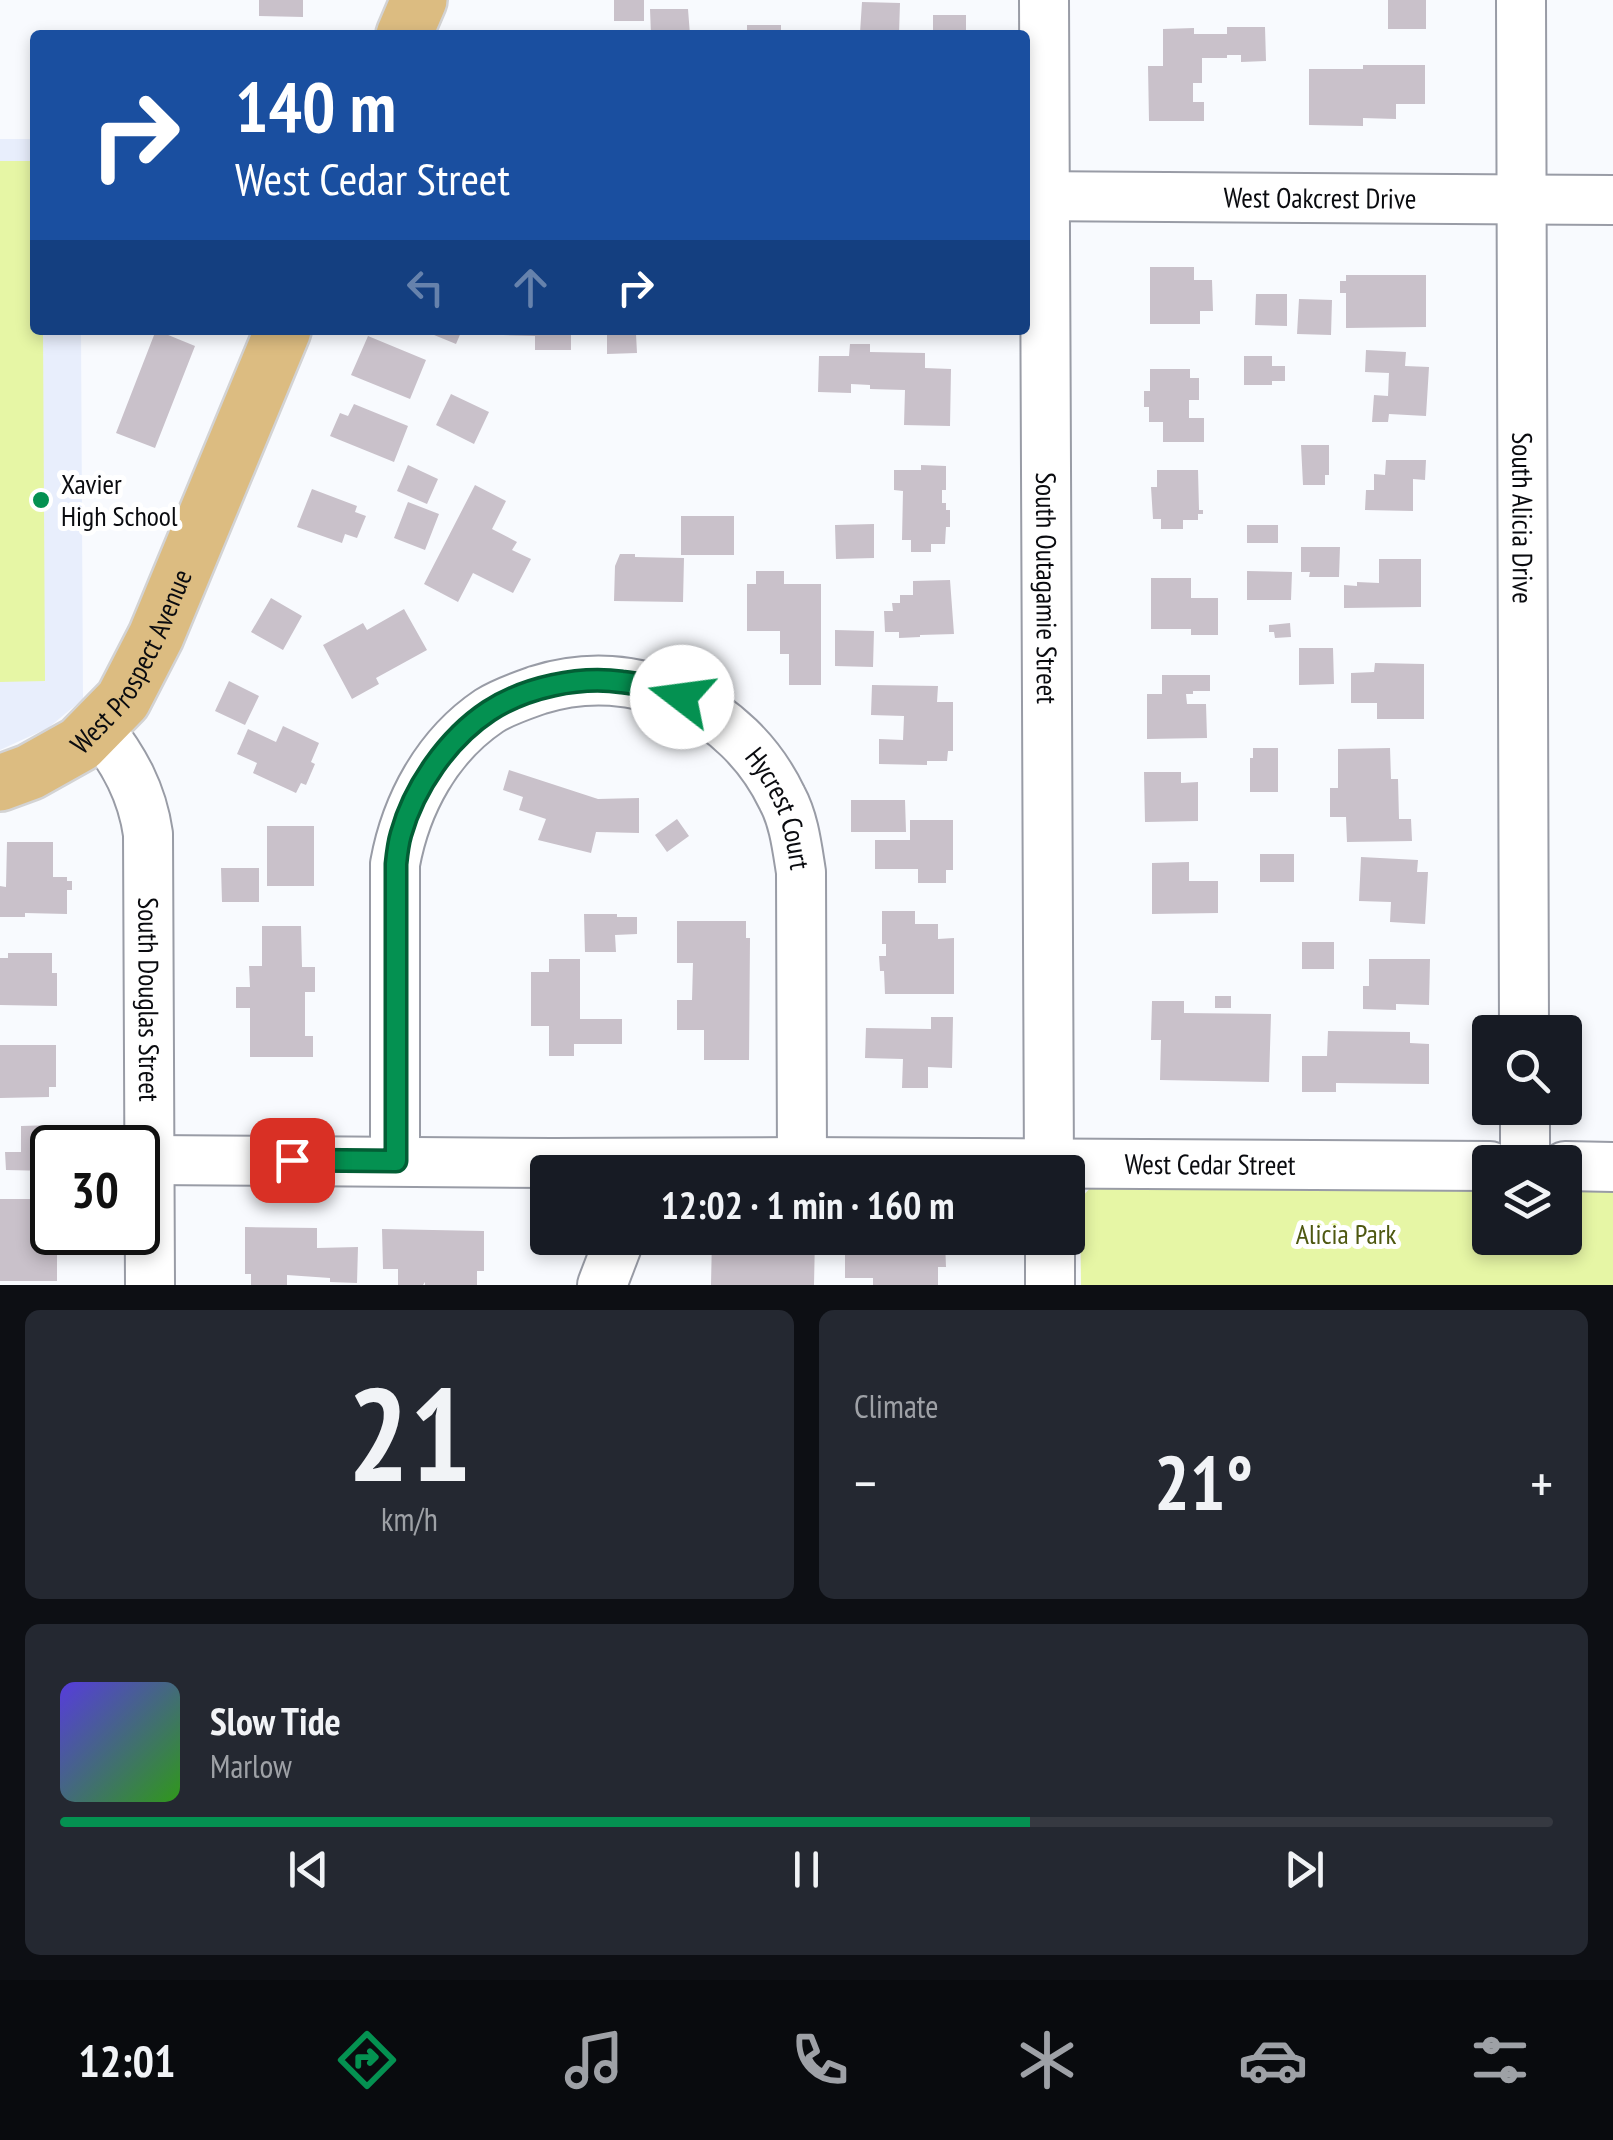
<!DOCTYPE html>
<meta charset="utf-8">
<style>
body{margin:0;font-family:"PT Sans Narrow",sans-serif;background:#242831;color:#f1f3f6;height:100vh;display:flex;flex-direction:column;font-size:38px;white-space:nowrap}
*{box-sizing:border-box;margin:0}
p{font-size:32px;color:#9ea1a6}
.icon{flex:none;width:55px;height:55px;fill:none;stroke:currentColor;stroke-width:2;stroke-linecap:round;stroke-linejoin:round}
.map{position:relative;height:1285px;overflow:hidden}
.drawer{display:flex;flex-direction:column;gap:25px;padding:25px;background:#0d0f14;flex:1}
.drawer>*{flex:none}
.banner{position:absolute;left:30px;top:30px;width:1000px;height:305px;border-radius:10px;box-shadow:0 5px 15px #0003;background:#1a4fa0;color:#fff;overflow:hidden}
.buttons{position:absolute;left:1472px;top:1015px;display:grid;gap:20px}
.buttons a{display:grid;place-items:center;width:110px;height:110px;border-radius:10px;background:#171b24;box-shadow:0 5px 15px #0003;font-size:50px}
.speed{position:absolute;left:30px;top:1125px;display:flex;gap:20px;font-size:50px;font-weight:700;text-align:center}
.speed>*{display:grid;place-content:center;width:130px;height:130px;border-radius:50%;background:#171b24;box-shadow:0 5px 15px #0003;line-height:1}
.speed .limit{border:5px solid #111;border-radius:15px;background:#fff;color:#111}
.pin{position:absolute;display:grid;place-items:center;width:85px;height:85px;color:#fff;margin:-42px;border-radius:20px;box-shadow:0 5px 15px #0006}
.me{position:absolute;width:110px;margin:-55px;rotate:285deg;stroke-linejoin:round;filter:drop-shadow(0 0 8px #0008)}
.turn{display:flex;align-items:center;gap:35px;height:210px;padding:0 40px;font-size:45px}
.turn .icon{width:130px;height:130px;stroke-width:2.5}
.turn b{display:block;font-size:70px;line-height:85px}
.lanes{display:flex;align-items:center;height:95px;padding:0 40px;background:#0003;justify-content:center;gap:50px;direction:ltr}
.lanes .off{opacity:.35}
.big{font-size:75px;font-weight:700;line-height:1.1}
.drawer .card{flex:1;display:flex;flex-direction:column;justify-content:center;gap:15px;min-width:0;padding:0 35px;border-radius:15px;background:#242831}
.drawer .dial{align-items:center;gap:0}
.dial b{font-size:130px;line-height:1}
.song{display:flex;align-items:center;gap:30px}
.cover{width:120px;height:120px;border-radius:15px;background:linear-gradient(135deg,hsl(250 70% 55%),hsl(110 70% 35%))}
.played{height:10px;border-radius:5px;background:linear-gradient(90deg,#049151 65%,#363941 65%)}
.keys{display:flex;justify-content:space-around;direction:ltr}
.heat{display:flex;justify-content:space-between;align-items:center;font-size:55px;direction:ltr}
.drawer .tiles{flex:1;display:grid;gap:25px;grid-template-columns:1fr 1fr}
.card:last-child{grid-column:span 2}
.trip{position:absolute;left:530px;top:1155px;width:555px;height:100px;border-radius:10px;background:#171b24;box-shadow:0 5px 15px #0003;font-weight:700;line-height:100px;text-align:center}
.menu{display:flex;height:160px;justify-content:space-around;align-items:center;background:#090b0e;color:#9ea1a6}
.menu .icon{width:70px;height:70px}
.menu .on{color:#049151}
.menu b{font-size:45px;color:#f1f3f6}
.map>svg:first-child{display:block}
.built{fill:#e8eefc}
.green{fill:#e6f6a5}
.building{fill:#c9c1ca}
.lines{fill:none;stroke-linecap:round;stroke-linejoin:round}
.minor-casing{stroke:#999ca6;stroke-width:52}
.major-casing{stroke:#d3d3d4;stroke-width:60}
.minor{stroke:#fff;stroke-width:48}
.major{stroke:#dcbc81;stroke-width:55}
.route-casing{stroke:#035e35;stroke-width:25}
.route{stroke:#049151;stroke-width:18}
.poi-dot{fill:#049151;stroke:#fff;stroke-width:4}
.labels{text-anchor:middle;stroke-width:10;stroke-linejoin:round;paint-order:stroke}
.street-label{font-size:28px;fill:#0a0b0f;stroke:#fff}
.poi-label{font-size:28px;fill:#0a0b0f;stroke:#fff;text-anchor:start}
.park-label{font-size:28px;fill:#4e5811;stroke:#fff}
</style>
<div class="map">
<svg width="1613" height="1285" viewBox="0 0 1613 1285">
<rect width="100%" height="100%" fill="#f8fafe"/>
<path class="built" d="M 0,139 L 35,139 L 35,330 L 81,330 L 83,699 L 48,728 L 0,750 Z"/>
<path class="green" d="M 0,161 L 35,161 L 35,330 L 43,330 L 45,681 L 0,682 Z
M 1093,1185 L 1490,1186 L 1490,1238 L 1565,1238 L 1565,1186 L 1613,1187 L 1613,1285 L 1081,1285 L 1080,1199 Z"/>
<path class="building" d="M 259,0 L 303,0 L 303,17 L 259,16 Z
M 614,0 L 644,0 L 644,21 L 614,21 Z
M 1388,0 L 1426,0 L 1426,29 L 1388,29 Z
M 862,2 L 900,3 L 899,34 L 860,33 Z
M 650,9 L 688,9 L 690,35 L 651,35 Z
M 933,15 L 966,15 L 966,35 L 933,35 Z
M 747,25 L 781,25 L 781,35 L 747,35 Z
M 1227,27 L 1265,27 L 1266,61 L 1241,62 L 1241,55 L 1227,55 L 1227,58 L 1202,58 L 1202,83 L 1193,83 L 1193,102 L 1204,102 L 1204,121 L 1149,121 L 1148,66 L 1163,66 L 1163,29 L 1194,28 L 1194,34 L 1227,34 Z
M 1363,65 L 1425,65 L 1425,104 L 1396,104 L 1396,119 L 1363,118 L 1363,126 L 1309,125 L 1309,69 L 1363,69 Z
M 1150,267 L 1194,267 L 1194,280 L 1212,280 L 1213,311 L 1200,311 L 1200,324 L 1150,324 Z
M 1346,275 L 1426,275 L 1426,327 L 1346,328 L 1346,293 L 1340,293 L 1340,281 L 1346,281 Z
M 1256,294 L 1287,294 L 1287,326 L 1255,325 Z
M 1299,299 L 1332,300 L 1331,335 L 1297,334 Z
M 156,330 L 195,346 L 155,448 L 116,433 Z
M 422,330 L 462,330 L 456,344 Z
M 503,330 L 571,330 L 571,350 L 535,350 L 535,336 L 503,335 Z
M 607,330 L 689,330 L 689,334 L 636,334 L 637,353 L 607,354 Z
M 368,336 L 426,360 L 410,399 L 351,375 Z
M 850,344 L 870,344 L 870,352 L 925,353 L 925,368 L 951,369 L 950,426 L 904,425 L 905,390 L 870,389 L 870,385 L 851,384 L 851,393 L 818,392 L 819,356 L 849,356 Z
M 1366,350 L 1406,352 L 1405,366 L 1429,367 L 1426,416 L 1389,414 L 1388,422 L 1372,422 L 1374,395 L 1388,396 L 1389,373 L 1365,372 Z
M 1244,356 L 1272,356 L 1272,366 L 1285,366 L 1285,381 L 1272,381 L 1272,385 L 1244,385 Z
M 1150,369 L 1190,369 L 1190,378 L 1199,378 L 1199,400 L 1189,400 L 1189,418 L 1204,418 L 1204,442 L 1163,442 L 1163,422 L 1149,422 L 1149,407 L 1144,407 L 1144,391 L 1150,391 Z
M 451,394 L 489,412 L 474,444 L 436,425 Z
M 354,404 L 408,426 L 394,462 L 330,436 L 340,413 L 348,416 Z
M 1301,445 L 1329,445 L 1329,475 L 1325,475 L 1325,485 L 1303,485 Z
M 1386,460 L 1426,460 L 1425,480 L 1413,479 L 1413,511 L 1365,510 L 1366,490 L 1374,490 L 1374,474 L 1385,475 Z
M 408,465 L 438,479 L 427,504 L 397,491 Z
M 921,465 L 946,466 L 946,490 L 942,490 L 942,503 L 946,503 L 946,510 L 950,510 L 950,527 L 946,527 L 945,544 L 931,544 L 931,552 L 911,552 L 911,540 L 902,540 L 903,491 L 894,490 L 894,470 L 921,470 Z
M 1157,470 L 1198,470 L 1199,510 L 1203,510 L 1203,514 L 1198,514 L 1198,520 L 1183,520 L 1183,529 L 1161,529 L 1161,519 L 1153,519 L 1151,487 L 1157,487 Z
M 475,485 L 506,501 L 492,529 L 517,542 L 512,550 L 531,559 L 513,593 L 473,573 L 458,602 L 424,584 Z
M 312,489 L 357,506 L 355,512 L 366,516 L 357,538 L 345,534 L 342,543 L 297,527 Z
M 408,502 L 439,514 L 425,550 L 394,538 Z
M 681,516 L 734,516 L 734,555 L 681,555 Z
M 874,524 L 874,558 L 836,559 L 835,525 Z
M 1247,525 L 1278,525 L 1278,543 L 1247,543 Z
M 1301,547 L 1340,547 L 1339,577 L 1309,577 L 1310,572 L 1301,572 Z
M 620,554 L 635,554 L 635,557 L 684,558 L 683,602 L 614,601 L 615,566 Z
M 1379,559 L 1421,559 L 1421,607 L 1344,608 L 1344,585 L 1357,586 L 1357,582 L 1379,583 Z
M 756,571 L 784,571 L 784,584 L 821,584 L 821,685 L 789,685 L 789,654 L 780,654 L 780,631 L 747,631 L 747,584 L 756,584 Z
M 1247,571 L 1292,572 L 1291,600 L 1247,600 Z
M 1151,578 L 1191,578 L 1191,598 L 1218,598 L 1218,635 L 1191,635 L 1191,629 L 1151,629 Z
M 950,580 L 954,634 L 920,635 L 920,637 L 899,638 L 899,632 L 885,632 L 884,611 L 893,611 L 892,603 L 900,603 L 900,595 L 913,595 L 913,581 Z
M 271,598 L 302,616 L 283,650 L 251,632 Z
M 404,609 L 427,650 L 376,678 L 379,684 L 352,699 L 323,645 L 363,623 L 367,630 Z
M 1290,623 L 1291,637 L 1275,638 L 1274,632 L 1269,632 L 1269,625 Z
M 835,630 L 874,631 L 873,667 L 835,666 Z
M 1299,648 L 1333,648 L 1334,684 L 1299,685 Z
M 1375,663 L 1424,664 L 1424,719 L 1377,719 L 1377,703 L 1351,703 L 1351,673 L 1374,672 Z
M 1162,675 L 1210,675 L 1210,691 L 1193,691 L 1193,694 L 1186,694 L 1187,704 L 1206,704 L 1207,738 L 1147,739 L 1147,694 L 1162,694 Z
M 229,681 L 259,696 L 245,725 L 215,711 Z
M 872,685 L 938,686 L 937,702 L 953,702 L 953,751 L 948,751 L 947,761 L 927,761 L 927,765 L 879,764 L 879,739 L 903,740 L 904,716 L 871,715 Z
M 283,726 L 319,743 L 311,762 L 315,764 L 306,785 L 301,783 L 296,793 L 253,773 L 257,763 L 237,754 L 248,729 L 276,742 Z
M 1253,748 L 1278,748 L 1278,792 L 1250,792 L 1250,758 L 1253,758 Z
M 1390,748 L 1391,779 L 1398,779 L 1399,819 L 1411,819 L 1412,841 L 1347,842 L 1346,817 L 1330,817 L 1330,788 L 1338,788 L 1338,749 Z
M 509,770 L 598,799 L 639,798 L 639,833 L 596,832 L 591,853 L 538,840 L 546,819 L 519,810 L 523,797 L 503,790 Z
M 1144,772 L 1181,772 L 1181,783 L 1198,782 L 1198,821 L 1145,822 Z
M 851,800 L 905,800 L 906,832 L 851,832 Z
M 677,819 L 689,836 L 667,852 L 655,835 Z
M 910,820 L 953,820 L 953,870 L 946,870 L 946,883 L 918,883 L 918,869 L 875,869 L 875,840 L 910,840 Z
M 267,826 L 314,826 L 314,886 L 267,886 Z
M 7,842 L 53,842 L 53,877 L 67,877 L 67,881 L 72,881 L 72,890 L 67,890 L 67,914 L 25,913 L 25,917 L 0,917 L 0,886 L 6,887 Z
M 1260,854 L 1294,854 L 1294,882 L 1260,882 Z
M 1361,857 L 1418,860 L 1417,872 L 1428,872 L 1425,924 L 1390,922 L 1391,902 L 1359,901 Z
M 1189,862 L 1189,881 L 1218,881 L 1218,913 L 1152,914 L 1152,863 Z
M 221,868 L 259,868 L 259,902 L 222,902 Z
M 882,911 L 915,911 L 915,924 L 938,924 L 938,939 L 954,938 L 954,994 L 885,994 L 884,971 L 880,971 L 879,956 L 886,956 L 886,944 L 882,944 Z
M 584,914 L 617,914 L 617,917 L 637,917 L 637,934 L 615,935 L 616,952 L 585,952 Z
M 677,921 L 746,921 L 746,938 L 750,938 L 749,1060 L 704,1060 L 704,1030 L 677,1030 L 677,1000 L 692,1000 L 693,963 L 677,963 Z
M 262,926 L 301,926 L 302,967 L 315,967 L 315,992 L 305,992 L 305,1036 L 313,1036 L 313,1057 L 250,1057 L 250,1008 L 236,1008 L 236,987 L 250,987 L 249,966 L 262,966 Z
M 1302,942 L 1334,942 L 1334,969 L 1302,969 Z
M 8,953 L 52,953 L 52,973 L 57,973 L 57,1006 L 0,1005 L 0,958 L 8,958 Z
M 549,959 L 580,959 L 580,1019 L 622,1019 L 622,1044 L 574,1044 L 574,1056 L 549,1056 L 549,1026 L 531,1026 L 531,972 L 549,972 Z
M 1369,959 L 1430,959 L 1429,1005 L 1396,1004 L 1396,1010 L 1363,1009 L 1363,986 L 1369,986 Z
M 1215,996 L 1231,996 L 1231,1008 L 1215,1008 Z
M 1152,1001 L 1184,1001 L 1184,1013 L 1271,1014 L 1269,1082 L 1160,1080 L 1161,1040 L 1151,1040 Z
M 931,1017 L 953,1017 L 952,1068 L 928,1067 L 928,1088 L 902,1088 L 903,1059 L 865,1058 L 866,1028 L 931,1029 Z
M 1328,1031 L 1410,1032 L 1410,1043 L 1429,1044 L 1429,1084 L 1336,1083 L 1336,1092 L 1302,1092 L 1302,1056 L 1327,1056 Z
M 0,1045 L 56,1045 L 56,1087 L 49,1087 L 49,1097 L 0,1098 Z
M 54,1125 L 52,1171 L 6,1170 L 5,1152 L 21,1152 L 21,1126 Z
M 0,1199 L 52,1199 L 52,1227 L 48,1227 L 54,1253 L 57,1253 L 57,1281 L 0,1281 Z
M 245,1227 L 317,1228 L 317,1248 L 358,1247 L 357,1283 L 330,1282 L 330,1278 L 287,1275 L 287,1285 L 251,1285 L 251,1274 L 245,1274 Z
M 382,1229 L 484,1231 L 484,1271 L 477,1271 L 477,1285 L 425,1285 L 425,1282 L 423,1285 L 398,1285 L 398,1269 L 383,1269 Z
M 712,1238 L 752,1238 L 752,1241 L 777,1242 L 777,1238 L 815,1238 L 814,1285 L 711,1285 Z
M 845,1238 L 882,1238 L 882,1241 L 945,1241 L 946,1267 L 938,1267 L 938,1285 L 873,1285 L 873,1278 L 845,1278 Z"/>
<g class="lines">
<g class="minor-casing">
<g id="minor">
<path id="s1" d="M 1044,0 L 1049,1172"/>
<path id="s2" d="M 1521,0 L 1524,1032"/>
<path id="s3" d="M 1025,196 L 1613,200"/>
<path id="s4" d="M 98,727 C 124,760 142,792 148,834 L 150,1285"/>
<path d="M 1525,1108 L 1525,1162"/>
<path id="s5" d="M 150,1160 L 552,1163 L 802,1162 L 1490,1166"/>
<path id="s6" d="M 395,1161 L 395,864 C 406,804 437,746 489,711 C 503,702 521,696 538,690 C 635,659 738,706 782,798 C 794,820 797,847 801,872 L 802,1162"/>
<path d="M 1565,1166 L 1613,1167"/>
<path d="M 1050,1238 L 1050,1285"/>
<path d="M 602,1285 L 620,1238"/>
</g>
</g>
<g class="major-casing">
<g id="major">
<path d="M 404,35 L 419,0"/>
<path id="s7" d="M 0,783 L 30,772 L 80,744 L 123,700 L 156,636 L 283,330"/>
</g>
</g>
<use href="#minor" class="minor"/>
<use href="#major" class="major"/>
</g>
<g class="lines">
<g class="route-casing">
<path id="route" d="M 292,1160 L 396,1161 L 396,864 C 397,854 398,844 401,834 C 414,787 448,738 489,711 C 526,687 579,676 622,682 C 643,684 662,690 682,697"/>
</g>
<use href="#route" class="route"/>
</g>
<circle class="poi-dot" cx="41" cy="500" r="10"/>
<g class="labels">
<g class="street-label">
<text dy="10" stroke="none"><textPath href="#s3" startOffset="295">West Oakcrest Drive</textPath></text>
<text dy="10" stroke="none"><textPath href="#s2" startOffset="518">South Alicia Drive</textPath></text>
<text dy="10" stroke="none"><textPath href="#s1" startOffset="588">South Outagamie Street</textPath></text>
<text dy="10" stroke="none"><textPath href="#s7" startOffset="188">West Prospect Avenue</textPath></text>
<text dy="10" stroke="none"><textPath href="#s6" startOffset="835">Hycrest Court</textPath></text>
<text dy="10" stroke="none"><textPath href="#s4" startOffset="285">South Douglas Street</textPath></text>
<text dy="10" stroke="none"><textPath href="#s5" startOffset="1060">West Cedar Street</textPath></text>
</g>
<g class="poi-label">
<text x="61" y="494">Xavier<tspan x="61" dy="32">High School</tspan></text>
</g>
<g class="park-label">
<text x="1346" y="1244">Alicia Park</text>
</g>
</g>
</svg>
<div class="buttons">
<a><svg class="icon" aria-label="search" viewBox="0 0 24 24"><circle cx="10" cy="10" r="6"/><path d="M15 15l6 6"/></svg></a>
<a><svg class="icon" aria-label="layers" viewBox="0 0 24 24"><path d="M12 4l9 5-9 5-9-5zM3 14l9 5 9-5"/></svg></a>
</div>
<div class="speed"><div class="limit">30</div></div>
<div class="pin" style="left:292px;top:1160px;background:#d93025"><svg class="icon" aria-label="arrive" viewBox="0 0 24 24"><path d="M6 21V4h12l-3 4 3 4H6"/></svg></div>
<svg class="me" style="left:682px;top:697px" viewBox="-20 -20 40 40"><circle r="19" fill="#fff"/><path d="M0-13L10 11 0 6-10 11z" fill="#049151"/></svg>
<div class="trip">12:02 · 1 min · 160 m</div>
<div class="banner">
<div class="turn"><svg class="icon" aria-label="right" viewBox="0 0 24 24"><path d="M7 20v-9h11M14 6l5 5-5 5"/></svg><div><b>140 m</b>West Cedar Street</div></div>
<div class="lanes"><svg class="icon off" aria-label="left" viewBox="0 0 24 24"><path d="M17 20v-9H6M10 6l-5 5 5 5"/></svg><svg class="icon off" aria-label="ahead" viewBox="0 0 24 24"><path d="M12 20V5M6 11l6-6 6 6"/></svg><svg class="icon" aria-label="right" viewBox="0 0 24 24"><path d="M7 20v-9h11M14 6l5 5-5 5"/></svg></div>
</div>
</div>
<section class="drawer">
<div class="tiles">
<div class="card dial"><b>21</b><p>km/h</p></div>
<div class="card"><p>Climate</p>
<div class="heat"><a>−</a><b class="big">21°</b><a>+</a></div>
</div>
<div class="card">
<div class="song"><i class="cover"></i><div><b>Slow Tide</b><p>Marlow</p></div></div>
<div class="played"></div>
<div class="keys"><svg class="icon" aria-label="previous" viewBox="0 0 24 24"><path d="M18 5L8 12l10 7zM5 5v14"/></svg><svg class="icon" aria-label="pause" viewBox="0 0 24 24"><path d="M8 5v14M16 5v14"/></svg><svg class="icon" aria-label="next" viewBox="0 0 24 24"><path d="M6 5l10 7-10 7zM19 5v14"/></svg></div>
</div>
</div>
</section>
<nav class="menu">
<b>12:01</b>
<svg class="icon on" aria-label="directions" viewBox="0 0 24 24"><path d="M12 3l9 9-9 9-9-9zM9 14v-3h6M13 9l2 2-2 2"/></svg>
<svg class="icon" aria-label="music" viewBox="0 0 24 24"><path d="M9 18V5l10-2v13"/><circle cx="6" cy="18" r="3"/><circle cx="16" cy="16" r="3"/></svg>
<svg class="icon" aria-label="phone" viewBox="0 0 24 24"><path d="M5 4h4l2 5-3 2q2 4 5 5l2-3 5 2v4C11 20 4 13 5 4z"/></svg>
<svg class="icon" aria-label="climate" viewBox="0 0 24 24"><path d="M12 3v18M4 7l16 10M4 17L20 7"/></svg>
<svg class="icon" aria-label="car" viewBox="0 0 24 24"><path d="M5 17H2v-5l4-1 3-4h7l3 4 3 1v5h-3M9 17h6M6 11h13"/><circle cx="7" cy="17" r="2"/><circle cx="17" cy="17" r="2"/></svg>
<svg class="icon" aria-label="filters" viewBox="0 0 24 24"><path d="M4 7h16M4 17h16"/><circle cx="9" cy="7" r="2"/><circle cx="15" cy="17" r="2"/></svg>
</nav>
